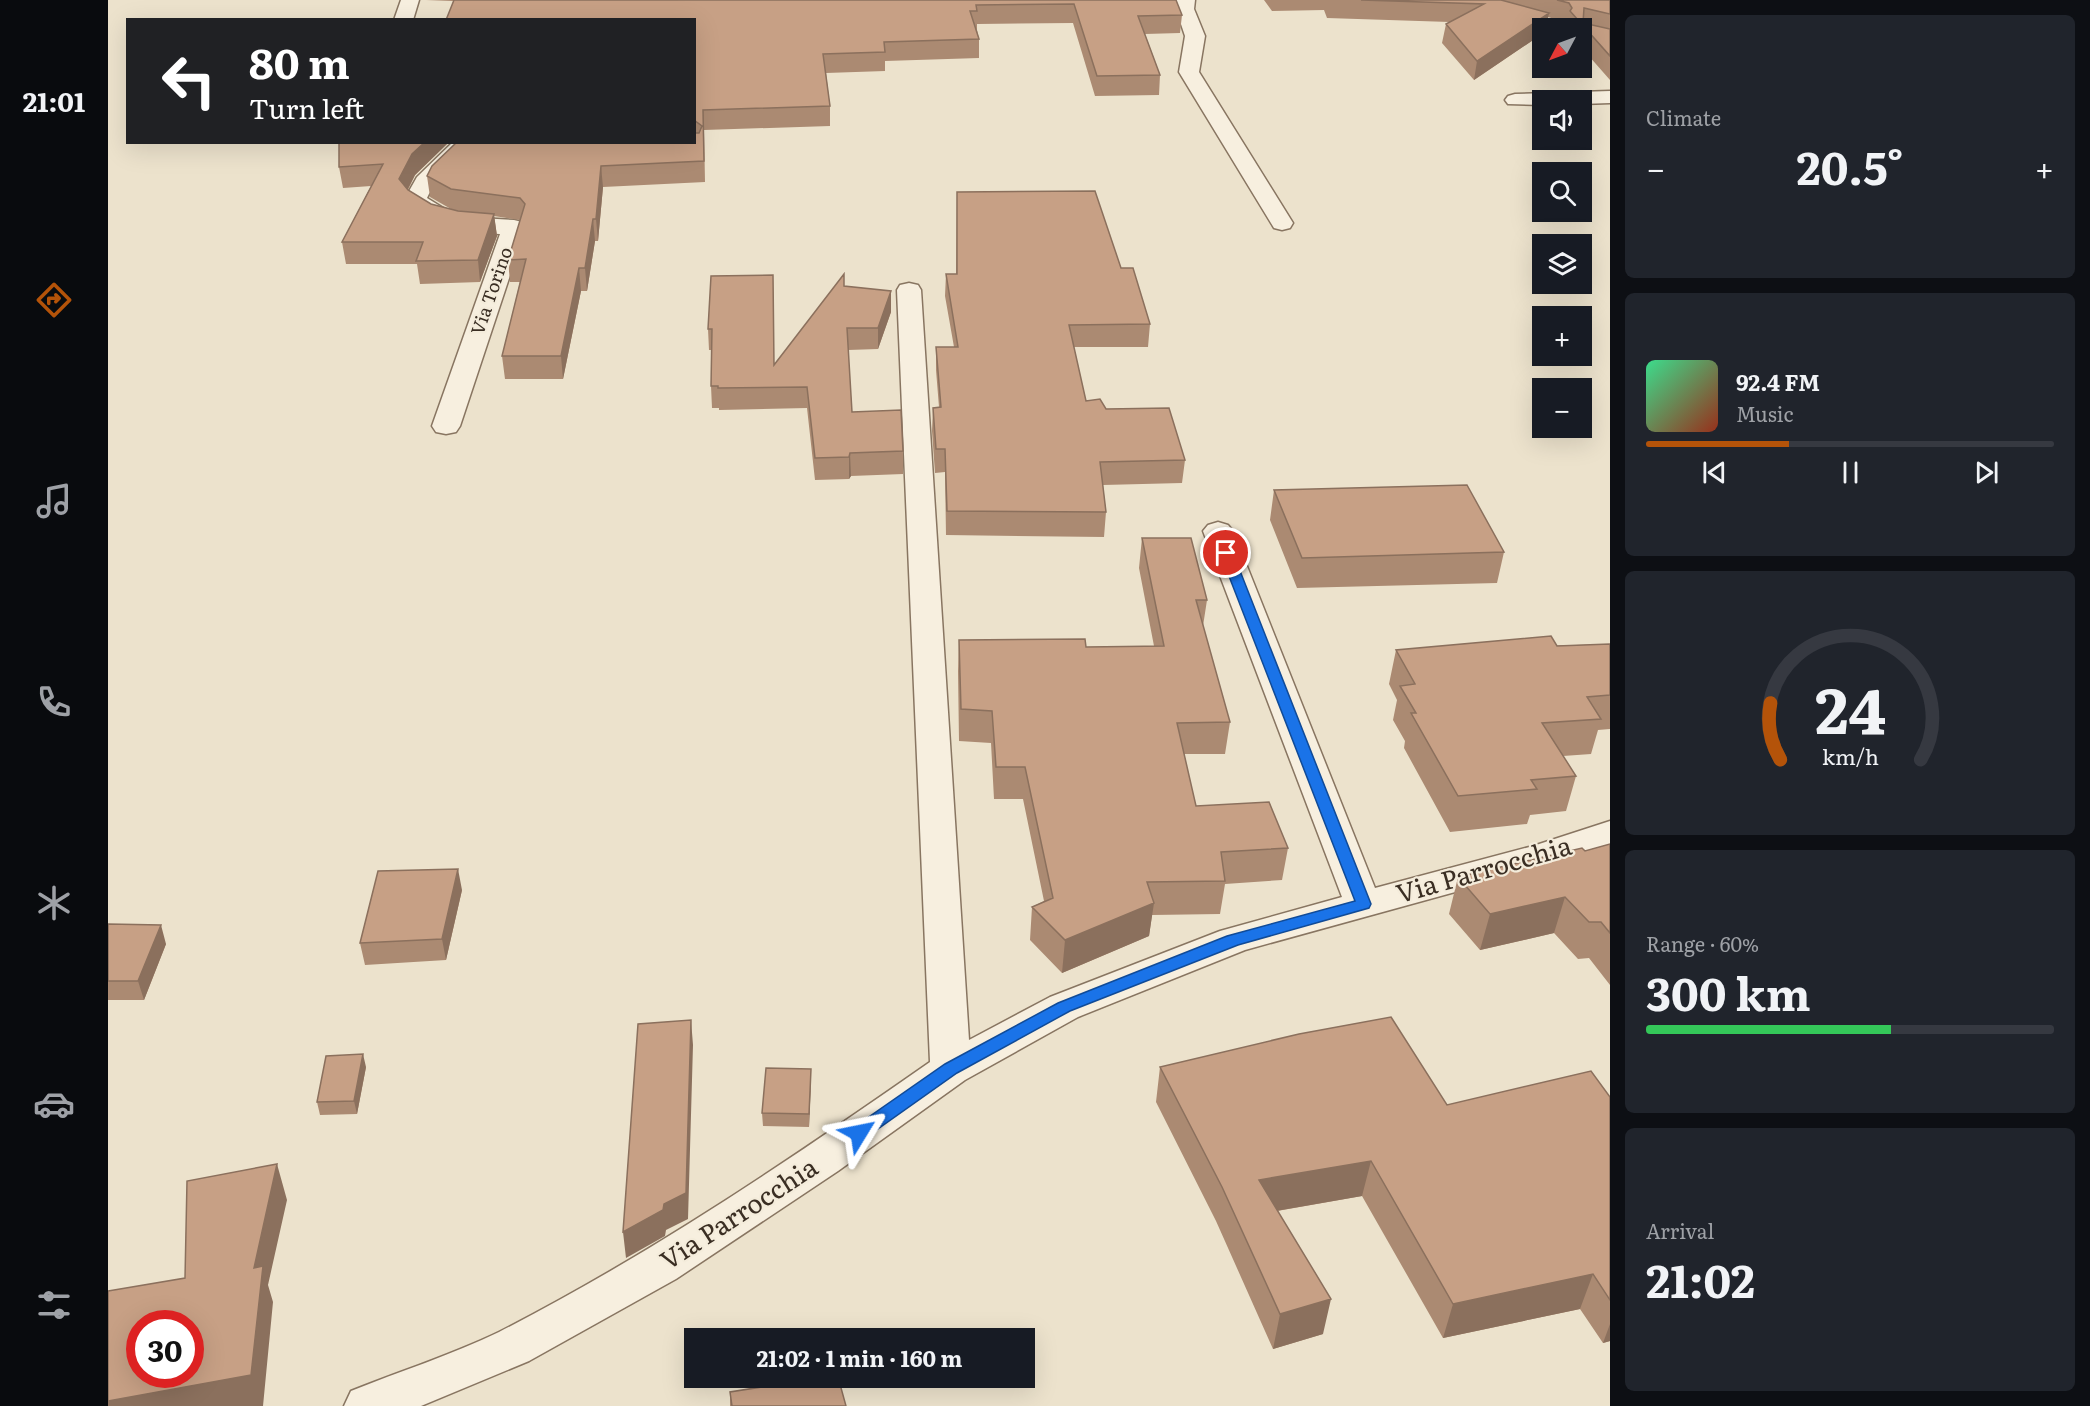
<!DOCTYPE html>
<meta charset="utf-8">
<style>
body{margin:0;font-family:Literata,serif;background:#20242c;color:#f1f3f6;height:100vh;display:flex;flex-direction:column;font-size:22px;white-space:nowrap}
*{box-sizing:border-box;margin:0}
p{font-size:20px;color:#9ea1a6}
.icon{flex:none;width:33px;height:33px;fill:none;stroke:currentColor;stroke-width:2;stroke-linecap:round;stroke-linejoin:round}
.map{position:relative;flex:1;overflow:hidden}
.panel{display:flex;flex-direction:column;gap:15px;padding:15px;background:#0d0f14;width:480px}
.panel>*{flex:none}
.top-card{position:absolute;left:18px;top:18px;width:570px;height:126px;border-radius:0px;box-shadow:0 6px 24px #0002;background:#202124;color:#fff;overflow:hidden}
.needle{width:39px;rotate:229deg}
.tools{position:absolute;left:1424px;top:18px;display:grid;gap:12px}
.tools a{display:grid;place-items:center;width:60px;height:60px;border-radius:0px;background:#171b24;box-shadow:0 6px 24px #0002;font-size:30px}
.speed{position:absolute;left:18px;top:1310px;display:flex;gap:12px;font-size:30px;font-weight:700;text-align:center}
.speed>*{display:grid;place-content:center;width:78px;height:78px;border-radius:50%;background:#171b24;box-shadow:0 6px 24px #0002;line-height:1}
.speed .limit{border:9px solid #d22;background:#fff;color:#111}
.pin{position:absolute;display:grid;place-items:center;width:51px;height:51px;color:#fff;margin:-26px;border:3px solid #fff;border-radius:50%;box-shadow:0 2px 6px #0007}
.me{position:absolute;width:66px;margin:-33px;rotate:55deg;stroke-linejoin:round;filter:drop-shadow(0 0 4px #0008)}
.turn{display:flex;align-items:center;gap:21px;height:126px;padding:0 24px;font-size:27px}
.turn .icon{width:78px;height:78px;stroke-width:2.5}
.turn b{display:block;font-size:42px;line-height:51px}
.big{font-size:45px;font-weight:700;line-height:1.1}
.panel .card{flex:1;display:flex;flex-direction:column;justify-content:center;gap:9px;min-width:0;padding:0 21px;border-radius:9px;background:#20242c}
.panel .dial{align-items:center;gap:0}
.dial svg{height:156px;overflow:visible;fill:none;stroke:#363941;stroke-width:7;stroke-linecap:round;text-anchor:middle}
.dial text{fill:#f1f3f6;stroke:none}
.song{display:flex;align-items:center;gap:18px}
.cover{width:72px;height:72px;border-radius:9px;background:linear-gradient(135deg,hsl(150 70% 55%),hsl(10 70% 35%))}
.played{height:6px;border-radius:3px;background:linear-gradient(90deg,#b45309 35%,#363941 35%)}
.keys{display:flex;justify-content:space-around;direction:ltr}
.heat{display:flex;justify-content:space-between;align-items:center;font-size:33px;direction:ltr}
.charge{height:9px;border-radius:4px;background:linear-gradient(90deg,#34c759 60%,#363941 0)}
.trip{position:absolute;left:576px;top:1328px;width:351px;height:60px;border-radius:0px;background:#171b24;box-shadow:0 6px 24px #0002;font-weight:700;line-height:60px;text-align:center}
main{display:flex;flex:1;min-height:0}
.dock{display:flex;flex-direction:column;width:108px;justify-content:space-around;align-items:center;background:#090b0e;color:#9ea1a6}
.dock .icon{width:42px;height:42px}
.dock .selected{color:#b45309}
.dock b{font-size:27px;color:#f1f3f6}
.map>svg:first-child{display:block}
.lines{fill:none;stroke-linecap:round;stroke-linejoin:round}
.street-casing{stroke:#887561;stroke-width:3}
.secondary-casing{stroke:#6a5744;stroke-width:3}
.street{fill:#f7efdf;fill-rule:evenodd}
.secondary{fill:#f7efdf;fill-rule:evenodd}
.wall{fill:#ab8a72}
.shaded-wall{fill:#8b705d}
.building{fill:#c7a085;stroke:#8b705d;stroke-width:1.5;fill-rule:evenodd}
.route{fill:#1a73e8;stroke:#114b97;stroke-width:1.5}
.labels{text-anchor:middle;stroke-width:4.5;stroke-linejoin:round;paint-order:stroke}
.far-street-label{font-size:18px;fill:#3a2e23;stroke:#f4ecdb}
.near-street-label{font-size:26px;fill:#3a2e23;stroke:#f4ecdb}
</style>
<main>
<nav class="dock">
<b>21:01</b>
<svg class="icon selected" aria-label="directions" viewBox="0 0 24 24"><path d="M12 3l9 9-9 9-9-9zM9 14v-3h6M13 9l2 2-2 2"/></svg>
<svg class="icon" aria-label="music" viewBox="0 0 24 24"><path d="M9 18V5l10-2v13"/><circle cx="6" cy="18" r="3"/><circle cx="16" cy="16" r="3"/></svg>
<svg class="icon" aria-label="phone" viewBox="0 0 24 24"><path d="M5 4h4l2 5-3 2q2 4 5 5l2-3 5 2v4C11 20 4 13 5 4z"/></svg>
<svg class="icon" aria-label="climate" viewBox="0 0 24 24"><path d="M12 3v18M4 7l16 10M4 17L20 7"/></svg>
<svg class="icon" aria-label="car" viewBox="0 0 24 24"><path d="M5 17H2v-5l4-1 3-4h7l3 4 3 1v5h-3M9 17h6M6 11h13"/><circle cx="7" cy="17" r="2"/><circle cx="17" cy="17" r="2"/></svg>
<svg class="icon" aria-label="filters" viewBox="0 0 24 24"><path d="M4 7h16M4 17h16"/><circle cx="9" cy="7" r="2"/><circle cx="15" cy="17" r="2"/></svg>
</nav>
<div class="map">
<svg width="1502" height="1406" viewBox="0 0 1502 1406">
<rect width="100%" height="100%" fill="#ece2cc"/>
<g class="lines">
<g class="street-casing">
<path id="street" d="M 293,0 L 311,0 L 305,20 L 286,20 Z
M 1069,0 L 1087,0 L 1086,9 L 1097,36 L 1091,72 L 1185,223 L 1182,228 L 1174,230 L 1166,228 L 1071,72 L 1077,36 L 1068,9 Z
M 1502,91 L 1502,103 L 1473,104 L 1473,100 L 1434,100 L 1434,105 L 1400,104 L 1397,100 L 1400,96 L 1407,94 Z
M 345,142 L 366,142 C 352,163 329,176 319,198 L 340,211 L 355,217 L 406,220 L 414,222 L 418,227 L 352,426 L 348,432 L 338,434 L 328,432 L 324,426 L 392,234 C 360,233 316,229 296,200 L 309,177 Z
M 801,283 L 810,285 L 813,290 L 861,1040 L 942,997 L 1112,931 L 1234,897 L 1095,531 L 1100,525 L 1110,522 L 1120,525 L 1125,531 L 1267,888 L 1425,846 L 1502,821 L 1502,846 L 1449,864 L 1137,950 L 970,1017 L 857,1080 L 730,1171 L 568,1279 L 421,1361 L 313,1406 L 236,1406 L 243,1391 C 290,1372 346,1354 391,1332 C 542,1255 683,1159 822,1062 L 789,290 L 792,285 Z"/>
</g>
<g class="secondary-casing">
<path id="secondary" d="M 1341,0 L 1370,0 L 1456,24 L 1458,28 L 1434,30 L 1344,4 Z"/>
</g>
<use href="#street" class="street"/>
<use href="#secondary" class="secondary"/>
</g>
<path class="wall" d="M 318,0 L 1068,0 L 1074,15 L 1072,33 L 1037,34 L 1052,75 L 1051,95 L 987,96 L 965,23 L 869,24 L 869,30 L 871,39 L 871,58 L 777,61 L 777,71 L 718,73 L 722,106 L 722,126 L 596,130 L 597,182 L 495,187 L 490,241 L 487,241 L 479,291 L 473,291 L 455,379 L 397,379 L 394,356 L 412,282 L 402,282 L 400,260 L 412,220 L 386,216 L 389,236 L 372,282 L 312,284 L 309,264 L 238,264 L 234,242 L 263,186 L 235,188 L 231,167 L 231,142 L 341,142 L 307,175 L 300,190 L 323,204 L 343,209 L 322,197 L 319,176 L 586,142 L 586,20 L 345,1 Z
M 1156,0 L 1502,0 L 1502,80 L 1473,47 L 1473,28 L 1459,28 L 1459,26 L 1457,22 L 1440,17 L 1438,28 L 1434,28 L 1434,34 L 1366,80 L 1334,43 L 1338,24 L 1342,22 L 1219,18 L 1216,10 L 1164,11 Z
M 849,192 L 1013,268 L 1042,324 L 1040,347 L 966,347 L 978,401 L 998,409 L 1077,460 L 1074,483 L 995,485 L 998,512 L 996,537 L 838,535 L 837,472 L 827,473 L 824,431 L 825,408 L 831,407 L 828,370 L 828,347 L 846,347 L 837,296 L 838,274 L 848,274 Z
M 665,275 L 666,365 L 736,286 L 783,291 L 783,312 L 770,349 L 740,350 L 744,412 L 795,451 L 795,474 L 743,476 L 741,479 L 707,480 L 699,408 L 611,410 L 611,408 L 604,408 L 603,386 L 604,350 L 601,350 L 600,329 Z
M 1166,490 L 1396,552 L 1389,583 L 1189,588 L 1162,520 Z
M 1034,538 L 1099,600 L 1095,626 L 1122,722 L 1117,754 L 1076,754 L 1088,806 L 1180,848 L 1174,880 L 1117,884 L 1112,914 L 1044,915 L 1041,936 L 954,973 L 922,940 L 924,907 L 936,901 L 915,799 L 886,799 L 883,743 L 851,741 L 850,671 L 851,640 L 978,647 L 1046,646 L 1031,568 Z
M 1502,644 L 1502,729 L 1490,730 L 1483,754 L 1455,756 L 1468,776 L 1458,811 L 1422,815 L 1419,824 L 1342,832 L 1296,748 L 1297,741 L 1285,720 L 1289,700 L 1281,684 L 1288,650 Z
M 1502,844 L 1502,985 L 1481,958 L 1470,959 L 1446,933 L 1372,950 L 1341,914 L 1350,877 L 1477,851 Z
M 354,890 L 338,960 L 257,965 L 252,943 Z
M 0,924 L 58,944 L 36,1000 L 0,1000 Z
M 258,1067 L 249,1114 L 212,1115 L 209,1102 Z
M 1052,1067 L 1339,1105 L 1502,1097 L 1502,1341 L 1495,1343 L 1472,1309 L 1335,1338 L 1254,1196 L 1169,1211 L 1215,1334 L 1165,1349 L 1108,1221 L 1048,1102 Z
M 703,1069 L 701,1127 L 655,1126 L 654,1113 Z
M 675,1377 L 730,1377 L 738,1406 L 622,1406 L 622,1392 L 675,1383 Z"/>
<path class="shaded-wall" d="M 1441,13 L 1438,28 L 1434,28 L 1434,34 L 1366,80 L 1369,61 Z
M 317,142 L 341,142 L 307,175 L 294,200 L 291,179 L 304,154 Z
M 493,166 L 495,187 L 490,241 L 488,219 Z
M 386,214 L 389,236 L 372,282 L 370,260 Z
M 485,219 L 487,241 L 479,291 L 477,268 Z
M 471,268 L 473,291 L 455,379 L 453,356 Z
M 783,291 L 783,312 L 770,349 L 770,328 Z
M 742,453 L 743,476 L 741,479 L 741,457 Z
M 350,869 L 354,890 L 338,960 L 334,939 Z
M 1457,897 L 1446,933 L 1372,950 L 1382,914 Z
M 1046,903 L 1041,936 L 954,973 L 957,940 Z
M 53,925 L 58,944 L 36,1000 L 30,981 Z
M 583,1020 L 585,1045 L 580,1219 L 558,1230 L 557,1236 L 518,1258 L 515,1232 Z
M 255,1054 L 258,1067 L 249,1114 L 246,1101 Z
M 703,1069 L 703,1082 L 701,1127 L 701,1114 Z
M 1263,1161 L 1254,1196 L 1144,1215 L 1151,1180 Z
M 169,1164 L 179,1200 L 160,1285 L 165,1302 L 155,1406 L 0,1406 L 0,1401 L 146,1268 Z
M 1485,1274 L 1472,1309 L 1335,1338 L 1345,1304 Z
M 1223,1299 L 1215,1334 L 1165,1349 L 1172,1314 Z
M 1502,1324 L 1502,1341 L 1495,1343 Z"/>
<path class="building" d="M 346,0 L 1068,0 L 1074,15 L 1030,16 L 1052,75 L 989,76 L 966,4 L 868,5 L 869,11 L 862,11 L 871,39 L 776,42 L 777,52 L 715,54 L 722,106 L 595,110 L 596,161 L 493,166 L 488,219 L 485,219 L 477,268 L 471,268 L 453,356 L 394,356 L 418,259 L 400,260 L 417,204 L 412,198 L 343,189 L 319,176 L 324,166 L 349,142 L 586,142 L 586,133 L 591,133 L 594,126 L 586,120 L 586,20 L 338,20 Z
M 1253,0 L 1393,0 L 1441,13 L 1369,61 L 1338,24 L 1376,4 Z
M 1449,0 L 1502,0 L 1502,14 L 1476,8 L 1475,23 L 1502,29 L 1502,56 L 1462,11 L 1464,8 L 1461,3 Z
M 231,142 L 317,142 L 304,154 L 291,179 L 300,190 L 323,204 L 350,211 L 386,214 L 370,260 L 308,261 L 315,242 L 234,242 L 275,164 L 231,167 Z
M 987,191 L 1013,268 L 1025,268 L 1042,324 L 961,325 L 978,401 L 992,399 L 998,409 L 1061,408 L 1077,460 L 992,462 L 998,512 L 839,511 L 837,449 L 828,449 L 825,408 L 833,407 L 828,347 L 850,347 L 838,274 L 849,274 L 849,192 Z
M 736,274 L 736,286 L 783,291 L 770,328 L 739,328 L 744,412 L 793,410 L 795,451 L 742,453 L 741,457 L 707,458 L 699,387 L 610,388 L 610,386 L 603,386 L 604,329 L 600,329 L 603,276 L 665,275 L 666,365 Z
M 1359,485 L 1396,552 L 1194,558 L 1166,490 Z
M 1034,538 L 1083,538 L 1099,600 L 1088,600 L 1122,722 L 1069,723 L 1088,806 L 1161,802 L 1180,848 L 1113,852 L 1117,881 L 1039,882 L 1046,903 L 957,940 L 924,907 L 945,898 L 917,767 L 888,767 L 884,711 L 853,709 L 851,640 L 977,639 L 978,647 L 1056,646 Z
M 1443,636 L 1449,646 L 1502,644 L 1502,695 L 1479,697 L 1493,719 L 1434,723 L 1468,776 L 1423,780 L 1429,789 L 1350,796 L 1303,713 L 1308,713 L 1292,686 L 1307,684 L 1288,650 Z
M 1502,844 L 1502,933 L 1493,922 L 1481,922 L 1457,897 L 1382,914 L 1350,877 L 1474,848 L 1477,851 Z
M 350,869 L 334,939 L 252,943 L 270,871 Z
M 0,924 L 53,925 L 30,981 L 0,981 Z
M 1283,1017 L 1339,1105 L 1483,1071 L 1502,1097 L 1502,1300 L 1485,1274 L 1345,1304 L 1263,1161 L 1151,1180 L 1223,1299 L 1172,1314 L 1114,1187 L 1052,1067 L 1191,1034 Z
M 583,1020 L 578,1193 L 556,1204 L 555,1210 L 515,1232 L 530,1024 Z
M 255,1054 L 246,1101 L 209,1102 L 218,1056 Z
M 658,1068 L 703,1069 L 701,1114 L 654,1113 Z
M 169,1164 L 146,1268 L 155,1266 L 143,1375 L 0,1401 L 0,1291 L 77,1278 L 79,1181 ZM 32,1323 L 82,1323 L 82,1374 L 32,1374 Z
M 678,1377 L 730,1377 L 738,1406 L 624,1406 L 622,1392 L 679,1383 Z"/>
<path class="route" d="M 1118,549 L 1125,553 L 1263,904 L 1261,908 L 1130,945 L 962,1011 L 849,1073 L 757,1138 L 751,1140 L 745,1138 L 743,1133 L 745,1128 L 837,1064 L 950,1003 L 1119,936 L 1247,901 L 1112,553 Z"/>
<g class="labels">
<g class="far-street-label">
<text transform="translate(384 291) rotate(-71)" y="6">Via Torino</text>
</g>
<g class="near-street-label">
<text transform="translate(1376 870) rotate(-16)" y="9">Via Parrocchia</text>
<text transform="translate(631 1214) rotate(-33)" y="9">Via Parrocchia</text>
</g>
</g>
</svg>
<div class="tools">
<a><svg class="needle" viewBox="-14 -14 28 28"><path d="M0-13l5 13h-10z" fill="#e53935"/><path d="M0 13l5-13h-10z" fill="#9ea1a6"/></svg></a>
<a><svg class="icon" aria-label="sound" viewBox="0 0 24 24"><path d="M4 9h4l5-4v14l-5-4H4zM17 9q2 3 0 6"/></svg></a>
<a><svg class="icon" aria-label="search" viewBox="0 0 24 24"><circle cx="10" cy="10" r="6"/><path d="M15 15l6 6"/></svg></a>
<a><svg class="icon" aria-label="layers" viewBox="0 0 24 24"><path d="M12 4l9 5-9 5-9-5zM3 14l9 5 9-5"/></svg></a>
<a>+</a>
<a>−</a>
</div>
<div class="speed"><div class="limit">30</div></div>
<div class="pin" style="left:1118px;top:553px;background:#d93025"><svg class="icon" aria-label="arrive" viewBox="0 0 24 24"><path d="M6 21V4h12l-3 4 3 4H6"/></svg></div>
<svg class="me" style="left:751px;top:1133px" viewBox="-20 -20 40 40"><path d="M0-17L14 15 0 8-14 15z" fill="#1a73e8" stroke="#fff" stroke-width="4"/></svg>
<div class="trip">21:02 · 1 min · 160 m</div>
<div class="top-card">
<div class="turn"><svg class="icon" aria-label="left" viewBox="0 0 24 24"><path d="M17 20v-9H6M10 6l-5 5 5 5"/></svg><div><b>80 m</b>Turn left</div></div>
</div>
</div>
<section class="panel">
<div class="card"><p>Climate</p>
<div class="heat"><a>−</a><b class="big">20.5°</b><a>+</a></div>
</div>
<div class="card">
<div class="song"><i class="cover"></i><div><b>92.4 FM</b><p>Music</p></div></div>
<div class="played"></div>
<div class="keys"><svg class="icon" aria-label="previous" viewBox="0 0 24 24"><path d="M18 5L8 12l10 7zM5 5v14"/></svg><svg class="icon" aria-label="pause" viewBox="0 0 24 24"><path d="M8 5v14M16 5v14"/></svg><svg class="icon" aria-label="next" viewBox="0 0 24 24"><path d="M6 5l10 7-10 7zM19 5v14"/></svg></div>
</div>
<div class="card dial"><svg viewBox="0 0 100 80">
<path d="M14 69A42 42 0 1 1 86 69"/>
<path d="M14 69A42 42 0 0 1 9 40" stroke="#b45309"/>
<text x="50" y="56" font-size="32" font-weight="700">24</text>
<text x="50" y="72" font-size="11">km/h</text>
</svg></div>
<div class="card"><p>Range · 60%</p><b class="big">300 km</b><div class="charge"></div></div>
<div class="card"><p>Arrival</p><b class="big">21:02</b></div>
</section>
</main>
